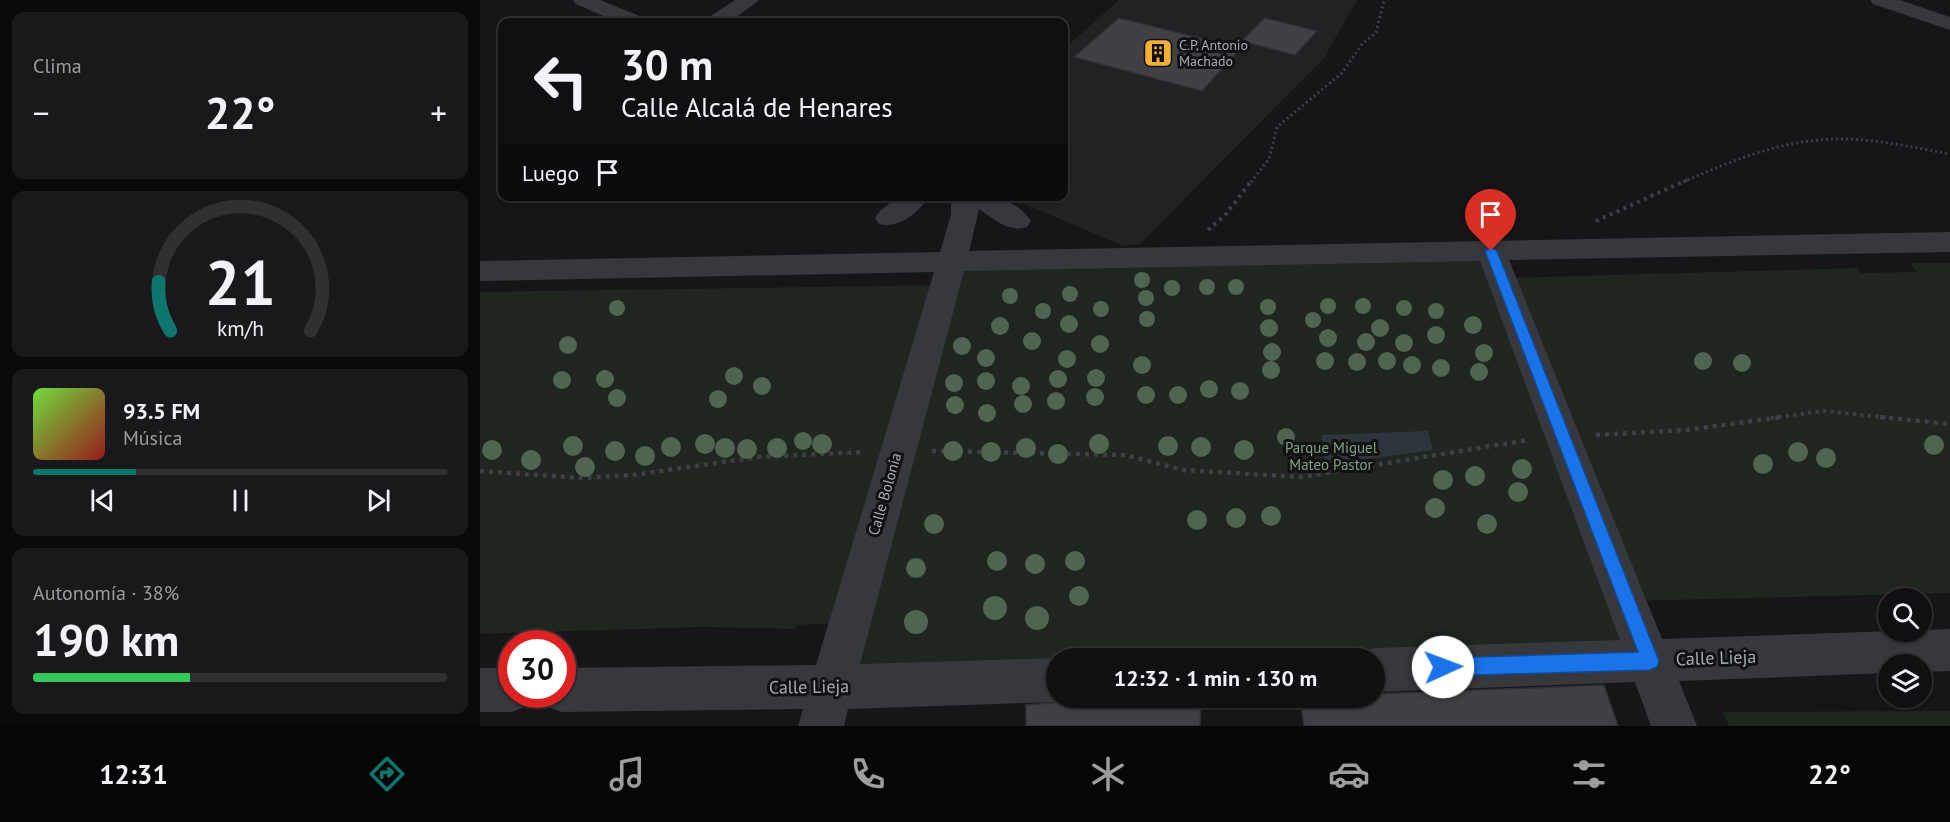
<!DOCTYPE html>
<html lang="es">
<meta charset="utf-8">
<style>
body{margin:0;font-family:"PT Sans",sans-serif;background:#19191b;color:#f1f3f6;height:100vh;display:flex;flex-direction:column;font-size:22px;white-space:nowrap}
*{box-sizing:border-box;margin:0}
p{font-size:20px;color:#9c9d9f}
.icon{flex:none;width:33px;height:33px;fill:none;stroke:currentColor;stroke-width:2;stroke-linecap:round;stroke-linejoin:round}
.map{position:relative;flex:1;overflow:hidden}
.side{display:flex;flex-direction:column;gap:12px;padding:12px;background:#09090a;width:480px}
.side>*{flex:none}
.guide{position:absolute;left:18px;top:18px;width:570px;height:183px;border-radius:12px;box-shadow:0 2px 4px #0004,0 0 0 2px #303032;background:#101012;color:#f1f3f6;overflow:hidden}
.tools{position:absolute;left:1398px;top:588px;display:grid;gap:12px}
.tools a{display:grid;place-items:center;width:54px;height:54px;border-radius:50%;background:#101012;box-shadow:0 2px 4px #0004,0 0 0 2px #303032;font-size:30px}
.speed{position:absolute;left:18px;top:630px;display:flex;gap:12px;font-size:30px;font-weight:700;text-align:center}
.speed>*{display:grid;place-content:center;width:78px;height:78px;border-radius:50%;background:#101012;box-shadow:0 2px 4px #0004,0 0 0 2px #303032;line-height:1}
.speed .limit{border:9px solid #d22;background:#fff;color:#111}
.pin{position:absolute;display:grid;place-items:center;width:51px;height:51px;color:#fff;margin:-62px -26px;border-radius:50% 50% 50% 0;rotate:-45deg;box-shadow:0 0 6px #0007}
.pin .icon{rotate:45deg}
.me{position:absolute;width:66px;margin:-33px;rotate:88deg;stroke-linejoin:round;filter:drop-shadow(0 0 4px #0008)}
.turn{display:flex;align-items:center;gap:21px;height:126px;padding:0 24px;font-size:27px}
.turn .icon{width:78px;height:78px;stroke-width:2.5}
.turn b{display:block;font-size:42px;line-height:51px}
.then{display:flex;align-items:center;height:57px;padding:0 24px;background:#0003;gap:12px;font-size:22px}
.big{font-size:45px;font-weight:700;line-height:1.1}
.side .tile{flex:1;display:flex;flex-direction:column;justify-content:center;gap:9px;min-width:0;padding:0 21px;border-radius:12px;background:#19191b}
.side .dial{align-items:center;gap:0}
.dial svg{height:156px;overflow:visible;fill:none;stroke:#303032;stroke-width:7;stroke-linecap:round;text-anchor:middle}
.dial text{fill:#f1f3f6;stroke:none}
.song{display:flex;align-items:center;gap:18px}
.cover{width:72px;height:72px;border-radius:9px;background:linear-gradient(135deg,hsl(100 70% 55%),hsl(0 70% 35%))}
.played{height:6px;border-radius:3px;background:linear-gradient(90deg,#0f766e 25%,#303032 25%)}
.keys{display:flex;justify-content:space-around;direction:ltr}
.heat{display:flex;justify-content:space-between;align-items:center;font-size:33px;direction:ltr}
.charge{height:9px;border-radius:4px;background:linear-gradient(90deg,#34c759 38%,#303032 0)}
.trip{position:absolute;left:566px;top:648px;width:339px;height:60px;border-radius:30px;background:#101012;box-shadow:0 2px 4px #0004,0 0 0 2px #303032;font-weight:700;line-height:60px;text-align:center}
.dock{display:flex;height:96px;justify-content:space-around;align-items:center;background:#060607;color:#9c9d9f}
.dock .icon{width:42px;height:42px}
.dock .current{color:#0f766e}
.dock b{font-size:27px;color:#f1f3f6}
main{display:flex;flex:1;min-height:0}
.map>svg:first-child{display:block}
.built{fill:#222225}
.green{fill:#1e261f}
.water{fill:#2c353c}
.building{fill:#404145;stroke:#303034;stroke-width:1.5}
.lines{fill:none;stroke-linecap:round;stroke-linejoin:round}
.path-far2{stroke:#3d3f44;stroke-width:3;stroke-dasharray:2 3;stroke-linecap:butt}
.path-far1{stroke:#3d3f44;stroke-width:4;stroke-dasharray:3 4.5;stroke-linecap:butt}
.path{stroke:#3d3f44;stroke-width:4.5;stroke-dasharray:4 5;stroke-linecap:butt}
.minor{fill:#37383d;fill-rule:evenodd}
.tree{fill:#506452}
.route{fill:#1a73e8;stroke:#114b97;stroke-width:1.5}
.labels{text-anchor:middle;stroke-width:6;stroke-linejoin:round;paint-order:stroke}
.far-poi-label{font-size:14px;fill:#a8adb8;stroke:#111113;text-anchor:start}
.park-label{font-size:15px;fill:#7fa381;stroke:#111113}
.street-label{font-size:15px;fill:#a8adb8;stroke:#111113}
.near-street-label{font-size:18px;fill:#a8adb8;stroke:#111113}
</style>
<main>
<section class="side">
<div class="tile"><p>Clima</p>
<div class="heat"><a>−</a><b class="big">22°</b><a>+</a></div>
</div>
<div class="tile dial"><svg viewBox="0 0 100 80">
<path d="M14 69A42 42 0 1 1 86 69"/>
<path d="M14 69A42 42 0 0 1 8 44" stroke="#0f766e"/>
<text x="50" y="56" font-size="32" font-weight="700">21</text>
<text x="50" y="72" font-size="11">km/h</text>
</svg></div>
<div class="tile">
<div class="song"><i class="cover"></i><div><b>93.5 FM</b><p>Música</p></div></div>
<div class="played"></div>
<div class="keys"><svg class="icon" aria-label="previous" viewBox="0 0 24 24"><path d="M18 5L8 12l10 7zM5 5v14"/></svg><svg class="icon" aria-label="pause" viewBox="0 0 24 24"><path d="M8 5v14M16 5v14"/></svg><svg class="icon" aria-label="next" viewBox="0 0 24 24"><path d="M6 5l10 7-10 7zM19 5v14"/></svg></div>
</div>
<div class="tile"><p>Autonomía · 38%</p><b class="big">190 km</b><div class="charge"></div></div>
</section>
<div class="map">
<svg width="1470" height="726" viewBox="0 0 1470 726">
<rect width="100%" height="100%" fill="#161618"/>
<path class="built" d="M 639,0 L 877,0 L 844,58 L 660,244 L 644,246 L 528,197 L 584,196 L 584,49 Z"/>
<path class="green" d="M 1011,251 L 1022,278 L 1377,268 L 1381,273 L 1437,272 L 1430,263 L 1470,263 L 1470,593 L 1147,601 L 1170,661 L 576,658 L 352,687 L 369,623 L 317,625 L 315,629 L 222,627 L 0,634 L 0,292 L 463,285 L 470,262 Z
M 1470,711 L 1470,726 L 1249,726 L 1243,712 Z"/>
<path class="water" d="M 948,431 L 953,450 L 845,465 L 842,435 Z"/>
<path class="building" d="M 639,18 L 761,48 L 722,91 L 594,57 Z
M 785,18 L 837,31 L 815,55 L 762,41 Z
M 1124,685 L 1138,726 L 824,726 L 820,698 L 894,698 L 894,694 Z
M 721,701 L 720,726 L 546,726 L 546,705 L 582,702 Z"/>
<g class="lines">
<path class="path-far2" d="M 771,182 L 789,159 L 797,127 L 862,73 L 883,43 L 896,33 L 904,0
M 1203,182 C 1251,161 1299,141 1352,139 C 1392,138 1431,147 1470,154"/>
<path class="path-far1" d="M 1116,221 L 1207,180
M 728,230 L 746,214 L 772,180
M 1291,418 L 1344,411 L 1414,418"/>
<path class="path" d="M 1400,417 L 1470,424
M 1116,435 L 1206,430 L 1302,417
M 452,451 L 645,455 L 703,470 L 822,477 L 1048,440
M 0,471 L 101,478 L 154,475 L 277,457 L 385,452"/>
<path class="minor" d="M 93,0 L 120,0 L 162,17 L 165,22 L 137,22 L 96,4 Z
M 255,0 L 279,0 L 250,22 L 227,22 L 229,17 Z
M 1390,0 L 1420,0 L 1470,17 L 1470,30 L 1393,4 Z
M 418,196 L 449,196 C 439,213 418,229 399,224 L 395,218 L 399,212 Z
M 471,196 C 500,196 533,193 551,221 L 547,227 C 528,233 514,219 499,209 L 489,251 L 1470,232 L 1470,252 L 1029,260 L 1182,639 L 1470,629 L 1470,671 L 1442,672 L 1442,664 L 1408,664 L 1408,673 L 1199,681 L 1217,726 L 1171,726 L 1155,682 L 894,692 L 894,658 L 877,658 L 879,655 L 894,648 L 1140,640 L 1000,261 L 484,271 L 380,664 L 576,658 L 576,698 L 587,698 L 576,702 L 368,709 L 364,726 L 318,726 L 323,709 L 82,712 L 66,706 L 62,694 L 82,694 L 82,668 L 336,665 L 454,272 L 0,281 L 0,261 L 460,252 L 471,215 Z
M 0,668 L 32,668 L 32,694 L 52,694 L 48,706 L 32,712 L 0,712 Z"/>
</g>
<g class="tree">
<circle cx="662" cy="280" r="8"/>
<circle cx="727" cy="287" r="8"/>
<circle cx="756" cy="287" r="8"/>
<circle cx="692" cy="288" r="8"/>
<circle cx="590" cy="294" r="8"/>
<circle cx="530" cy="296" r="8"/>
<circle cx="666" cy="298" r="8"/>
<circle cx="848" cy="306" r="8"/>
<circle cx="883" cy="306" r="8"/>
<circle cx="788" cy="307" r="8"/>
<circle cx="137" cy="308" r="8"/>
<circle cx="924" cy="308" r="8"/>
<circle cx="621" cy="309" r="8"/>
<circle cx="563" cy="311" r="8"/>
<circle cx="956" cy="311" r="8"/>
<circle cx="667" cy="319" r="8"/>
<circle cx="833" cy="320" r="8"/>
<circle cx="589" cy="324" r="9"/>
<circle cx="993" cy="325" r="9"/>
<circle cx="520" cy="326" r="9"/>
<circle cx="789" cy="328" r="9"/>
<circle cx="900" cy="328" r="9"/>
<circle cx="956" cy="335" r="9"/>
<circle cx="848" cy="338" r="9"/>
<circle cx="552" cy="341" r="9"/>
<circle cx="886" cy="342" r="9"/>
<circle cx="924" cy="343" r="9"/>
<circle cx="620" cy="344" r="9"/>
<circle cx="88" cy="345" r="9"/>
<circle cx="482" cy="346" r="9"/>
<circle cx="792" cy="352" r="9"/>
<circle cx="1004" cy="353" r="9"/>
<circle cx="506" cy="358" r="9"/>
<circle cx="587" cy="359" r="9"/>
<circle cx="845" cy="361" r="9"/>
<circle cx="907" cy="361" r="9"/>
<circle cx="1223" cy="361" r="9"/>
<circle cx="877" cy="362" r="9"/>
<circle cx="1262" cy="363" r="9"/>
<circle cx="662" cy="365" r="9"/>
<circle cx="932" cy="365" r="9"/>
<circle cx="961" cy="368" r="9"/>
<circle cx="791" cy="370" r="9"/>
<circle cx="999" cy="372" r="9"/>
<circle cx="254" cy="376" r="9"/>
<circle cx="616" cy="378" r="9"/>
<circle cx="125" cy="379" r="9"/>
<circle cx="578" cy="379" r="9"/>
<circle cx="82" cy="380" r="9"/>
<circle cx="506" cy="381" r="9"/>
<circle cx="474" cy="383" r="9"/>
<circle cx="282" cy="386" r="9"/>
<circle cx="541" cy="386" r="9"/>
<circle cx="729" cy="389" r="9"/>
<circle cx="760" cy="391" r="9"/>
<circle cx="666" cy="395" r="9"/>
<circle cx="698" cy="395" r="9"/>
<circle cx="615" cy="397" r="9"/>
<circle cx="137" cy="398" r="9"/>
<circle cx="238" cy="399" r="9"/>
<circle cx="576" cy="401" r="9"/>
<circle cx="543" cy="404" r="9"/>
<circle cx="475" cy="405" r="9"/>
<circle cx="507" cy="413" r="9"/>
<circle cx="806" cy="437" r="9"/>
<circle cx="323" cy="441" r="9"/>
<circle cx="225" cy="444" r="10"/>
<circle cx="342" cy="444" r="10"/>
<circle cx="619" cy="444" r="10"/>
<circle cx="1454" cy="445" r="10"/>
<circle cx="93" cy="446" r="10"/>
<circle cx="688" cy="446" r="10"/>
<circle cx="191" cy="447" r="10"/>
<circle cx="721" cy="447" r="10"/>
<circle cx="245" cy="448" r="10"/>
<circle cx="297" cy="448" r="10"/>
<circle cx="546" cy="448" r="10"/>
<circle cx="267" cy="449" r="10"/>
<circle cx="12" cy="450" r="10"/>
<circle cx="764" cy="450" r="10"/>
<circle cx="135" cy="451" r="10"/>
<circle cx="473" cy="451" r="10"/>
<circle cx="511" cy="452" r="10"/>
<circle cx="1318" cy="452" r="10"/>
<circle cx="578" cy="454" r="10"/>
<circle cx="165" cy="456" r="10"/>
<circle cx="1346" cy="458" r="10"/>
<circle cx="51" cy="460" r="10"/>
<circle cx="1283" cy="464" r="10"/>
<circle cx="105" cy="467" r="10"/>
<circle cx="1042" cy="469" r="10"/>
<circle cx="995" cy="476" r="10"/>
<circle cx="963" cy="480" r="10"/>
<circle cx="1038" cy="492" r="10"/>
<circle cx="955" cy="508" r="10"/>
<circle cx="791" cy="516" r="10"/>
<circle cx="756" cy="518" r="10"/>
<circle cx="717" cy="520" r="10"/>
<circle cx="454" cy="524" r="10"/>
<circle cx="1007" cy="524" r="10"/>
<circle cx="517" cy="561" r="10"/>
<circle cx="595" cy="561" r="10"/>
<circle cx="555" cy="564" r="10"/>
<circle cx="436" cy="568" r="10"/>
<circle cx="599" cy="596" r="10"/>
<circle cx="515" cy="608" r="12"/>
<circle cx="557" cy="618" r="12"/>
<circle cx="436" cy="622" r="12"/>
</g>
<path class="route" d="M 1011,247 L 1017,251 L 1179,661 L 1177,667 L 1170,670 L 963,676 L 957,674 L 954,667 L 957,661 L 963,658 L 1158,652 L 1005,251 Z"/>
<defs>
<g id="building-square" transform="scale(1.5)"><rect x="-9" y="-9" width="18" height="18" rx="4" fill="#f2b134" stroke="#111113"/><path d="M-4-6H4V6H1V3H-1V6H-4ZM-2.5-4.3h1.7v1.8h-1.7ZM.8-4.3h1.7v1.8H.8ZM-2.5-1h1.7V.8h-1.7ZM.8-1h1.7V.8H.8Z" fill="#111"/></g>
</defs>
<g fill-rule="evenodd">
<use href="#building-square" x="678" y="53"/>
</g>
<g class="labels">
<g class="far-poi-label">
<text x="699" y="50">C.P. Antonio<tspan x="699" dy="16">Machado</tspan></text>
</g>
<g class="park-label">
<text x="851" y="453">Parque Miguel<tspan x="851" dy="17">Mateo Pastor</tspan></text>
</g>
<g class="street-label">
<text transform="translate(405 494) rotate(-74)" y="5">Calle Bolonia</text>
</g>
<g class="near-street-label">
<text transform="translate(1236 658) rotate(-2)" y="6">Calle Lieja</text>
<text transform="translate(329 687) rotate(-1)" y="6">Calle Lieja</text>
</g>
</g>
</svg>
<div class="tools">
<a><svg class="icon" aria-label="search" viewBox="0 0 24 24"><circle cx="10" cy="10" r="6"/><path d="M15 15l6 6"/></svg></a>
<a><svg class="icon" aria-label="layers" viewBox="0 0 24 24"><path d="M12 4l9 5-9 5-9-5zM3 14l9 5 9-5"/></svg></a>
</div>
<div class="speed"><div class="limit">30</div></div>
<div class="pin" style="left:1011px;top:251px;background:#d93025"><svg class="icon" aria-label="arrive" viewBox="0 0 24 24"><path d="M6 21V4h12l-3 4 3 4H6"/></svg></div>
<svg class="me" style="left:963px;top:667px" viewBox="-20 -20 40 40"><circle r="19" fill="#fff"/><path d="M0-13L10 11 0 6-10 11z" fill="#1a73e8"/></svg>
<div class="trip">12:32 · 1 min · 130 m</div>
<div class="guide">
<div class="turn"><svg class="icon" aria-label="left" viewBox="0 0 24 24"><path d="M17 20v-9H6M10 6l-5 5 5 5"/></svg><div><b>30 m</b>Calle Alcalá de Henares</div></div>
<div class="then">Luego<svg class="icon" aria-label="arrive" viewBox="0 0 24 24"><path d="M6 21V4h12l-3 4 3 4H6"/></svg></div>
</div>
</div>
</main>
<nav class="dock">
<b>12:31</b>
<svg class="icon current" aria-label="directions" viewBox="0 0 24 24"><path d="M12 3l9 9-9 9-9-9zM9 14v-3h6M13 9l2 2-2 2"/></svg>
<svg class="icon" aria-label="music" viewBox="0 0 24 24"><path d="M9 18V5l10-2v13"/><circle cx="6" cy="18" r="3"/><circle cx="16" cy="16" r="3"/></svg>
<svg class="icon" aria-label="phone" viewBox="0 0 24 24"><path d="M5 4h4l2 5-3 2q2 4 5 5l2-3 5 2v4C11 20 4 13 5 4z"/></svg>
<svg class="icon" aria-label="climate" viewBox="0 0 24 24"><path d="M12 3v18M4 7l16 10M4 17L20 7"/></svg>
<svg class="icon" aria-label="car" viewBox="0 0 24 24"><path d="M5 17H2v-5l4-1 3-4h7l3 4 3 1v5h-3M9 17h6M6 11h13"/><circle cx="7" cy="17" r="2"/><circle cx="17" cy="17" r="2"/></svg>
<svg class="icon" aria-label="filters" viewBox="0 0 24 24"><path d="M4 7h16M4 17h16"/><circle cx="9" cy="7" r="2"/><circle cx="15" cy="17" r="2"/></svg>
<b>22°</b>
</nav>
